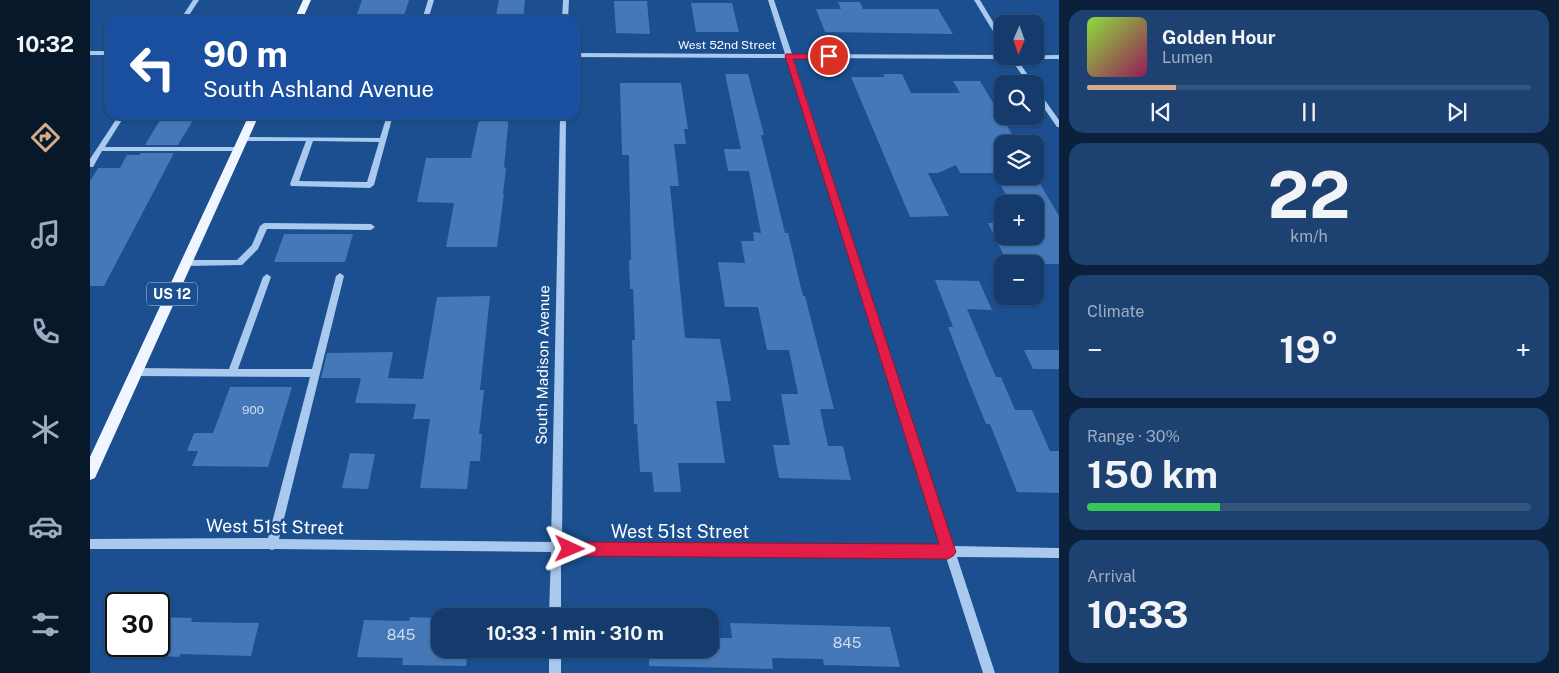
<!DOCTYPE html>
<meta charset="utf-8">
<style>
body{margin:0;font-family:"Public Sans",sans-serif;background:#1d4271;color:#f1f3f6;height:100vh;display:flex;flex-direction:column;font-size:19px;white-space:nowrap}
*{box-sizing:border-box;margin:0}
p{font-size:16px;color:#9dadc1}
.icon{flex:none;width:28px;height:28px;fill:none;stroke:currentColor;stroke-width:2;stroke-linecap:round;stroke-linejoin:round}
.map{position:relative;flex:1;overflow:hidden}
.side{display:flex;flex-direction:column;gap:10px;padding:10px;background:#0b203b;width:500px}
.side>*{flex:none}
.banner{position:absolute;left:15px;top:15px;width:475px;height:105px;border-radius:15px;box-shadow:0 1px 4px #0004,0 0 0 1px #33557e;background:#1a4fa0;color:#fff;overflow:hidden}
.needle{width:32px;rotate:182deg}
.tools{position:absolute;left:904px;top:15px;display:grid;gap:10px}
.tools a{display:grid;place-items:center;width:50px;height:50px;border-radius:10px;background:#143b6b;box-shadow:0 1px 4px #0004,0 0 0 1px #33557e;font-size:25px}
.speed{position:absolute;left:15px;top:592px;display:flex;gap:10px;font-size:25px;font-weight:700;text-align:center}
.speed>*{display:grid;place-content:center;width:65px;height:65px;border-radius:50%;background:#143b6b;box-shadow:0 1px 4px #0004,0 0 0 1px #33557e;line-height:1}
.speed .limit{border:2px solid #111;border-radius:8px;background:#fff;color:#111}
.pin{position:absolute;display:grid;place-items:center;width:42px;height:42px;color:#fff;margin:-21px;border:2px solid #fff;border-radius:50%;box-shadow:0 1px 5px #0007}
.me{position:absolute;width:55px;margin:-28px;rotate:91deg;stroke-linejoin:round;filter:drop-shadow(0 0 4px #0008)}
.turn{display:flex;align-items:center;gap:18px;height:105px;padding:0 15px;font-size:22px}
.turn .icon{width:65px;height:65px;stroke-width:2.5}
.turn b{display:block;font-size:35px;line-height:42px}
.big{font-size:38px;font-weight:700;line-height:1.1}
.side .card{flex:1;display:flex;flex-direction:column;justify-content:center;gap:8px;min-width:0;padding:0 18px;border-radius:15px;background:#1d4271}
.side .dial{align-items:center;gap:0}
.dial b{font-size:65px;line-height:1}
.song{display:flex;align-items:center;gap:15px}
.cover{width:60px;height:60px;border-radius:8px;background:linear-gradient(135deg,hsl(90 70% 55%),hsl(330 70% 35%))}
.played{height:5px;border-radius:2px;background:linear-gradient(90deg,#d6ab8b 20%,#33557e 20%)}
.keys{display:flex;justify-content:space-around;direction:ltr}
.heat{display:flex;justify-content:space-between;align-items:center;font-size:28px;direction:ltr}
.charge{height:8px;border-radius:4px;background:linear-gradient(90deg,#34c759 30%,#33557e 0)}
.trip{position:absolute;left:341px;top:608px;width:288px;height:50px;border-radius:15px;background:#143b6b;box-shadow:0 1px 4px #0004,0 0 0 1px #33557e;font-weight:700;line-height:50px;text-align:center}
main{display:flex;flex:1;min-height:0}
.tab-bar{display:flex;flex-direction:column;width:90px;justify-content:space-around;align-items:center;background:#08182b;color:#9dadc1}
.tab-bar .icon{width:35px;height:35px}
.tab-bar .active{color:#d6ab8b}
.tab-bar b{font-size:22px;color:#f1f3f6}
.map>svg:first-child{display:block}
.building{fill:#4478b7}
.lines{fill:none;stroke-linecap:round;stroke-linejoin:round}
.minor{fill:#a9c9ee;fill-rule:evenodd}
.major{fill:#f0f6ff;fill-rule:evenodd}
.route{fill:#e11d48;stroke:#92132f}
.labels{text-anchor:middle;stroke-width:5;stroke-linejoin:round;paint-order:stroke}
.far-street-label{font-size:12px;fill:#fff;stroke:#1b4f8f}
.number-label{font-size:12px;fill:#d0dded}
.shield{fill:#1b4f8f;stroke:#bbcadd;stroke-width:1}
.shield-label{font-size:14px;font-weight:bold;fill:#fff}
.street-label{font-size:15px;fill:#fff;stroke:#1b4f8f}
.near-number-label{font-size:15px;fill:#d0dded}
.near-street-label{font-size:18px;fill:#fff;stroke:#1b4f8f}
</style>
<main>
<nav class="tab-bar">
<b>10:32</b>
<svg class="icon active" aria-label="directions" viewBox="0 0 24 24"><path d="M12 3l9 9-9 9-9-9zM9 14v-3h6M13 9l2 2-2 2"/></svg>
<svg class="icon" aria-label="music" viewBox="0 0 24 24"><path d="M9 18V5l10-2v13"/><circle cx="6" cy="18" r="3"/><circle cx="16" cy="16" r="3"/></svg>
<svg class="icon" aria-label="phone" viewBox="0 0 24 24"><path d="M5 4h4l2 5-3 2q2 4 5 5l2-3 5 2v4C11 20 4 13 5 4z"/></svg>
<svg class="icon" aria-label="climate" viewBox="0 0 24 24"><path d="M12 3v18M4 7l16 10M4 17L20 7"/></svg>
<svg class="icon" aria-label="car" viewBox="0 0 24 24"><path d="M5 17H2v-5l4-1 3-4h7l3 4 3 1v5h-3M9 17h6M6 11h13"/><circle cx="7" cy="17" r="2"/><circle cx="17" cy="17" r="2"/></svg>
<svg class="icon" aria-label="filters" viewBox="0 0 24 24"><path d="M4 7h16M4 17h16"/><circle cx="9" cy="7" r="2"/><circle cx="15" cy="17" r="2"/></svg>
</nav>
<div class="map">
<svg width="969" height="673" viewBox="0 0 969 673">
<rect width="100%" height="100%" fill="#1b4f8f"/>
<path class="building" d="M 272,0 L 319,0 L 313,19 L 265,20 Z
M 409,0 L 435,0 L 433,20 L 405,20 Z
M 524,1 L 557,1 L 560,34 L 526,33 Z
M 748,2 L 770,2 L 773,9 L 848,9 L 863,34 L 735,32 L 726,9 L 751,9 Z
M 601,3 L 642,3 L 649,32 L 606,32 Z
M 635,74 L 658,74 L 674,135 L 671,135 L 695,233 L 698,233 L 713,296 L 715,296 L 744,409 L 730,409 L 738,446 L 753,446 L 761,480 L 689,478 L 683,445 L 700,445 L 691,394 L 708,394 L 699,350 L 677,350 L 668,307 L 635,307 L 628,262 L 655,263 L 651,241 L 664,241 L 663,232 L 671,233 L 659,171 L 638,171 L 634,149 L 651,149 Z
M 793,74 L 812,74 L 821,93 L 870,93 L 863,81 L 890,81 L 928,144 L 912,144 L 912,176 L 945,175 L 969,216 L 969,264 L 918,264 L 898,223 L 912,223 L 912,236 L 945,236 L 945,204 L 921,204 L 904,173 L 870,173 L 866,165 L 848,173 L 838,173 L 859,216 L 820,217 L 761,77 L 795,77 Z
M 530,83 L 591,83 L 598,129 L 594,129 L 596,144 L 584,144 L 589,186 L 580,186 L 595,338 L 630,339 L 638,381 L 641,401 L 626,401 L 635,463 L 588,463 L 591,492 L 564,492 L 562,472 L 550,472 L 547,424 L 544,424 L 542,340 L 545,340 L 543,289 L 540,289 L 539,260 L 541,260 L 539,155 L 532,155 Z
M 73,115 L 106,115 L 88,145 L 55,145 Z
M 390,115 L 419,115 L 414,167 L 416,168 L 413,194 L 414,194 L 407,247 L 356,247 L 364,203 L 327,202 L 336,158 L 381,158 Z
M 51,153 L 84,153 L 14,286 L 0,286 L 0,181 L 8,168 L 30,168 L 37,155 L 49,155 Z
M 194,234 L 263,234 L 255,262 L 184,262 Z
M 845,280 L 889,281 L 902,310 L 877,309 L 906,377 L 911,377 L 925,410 L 942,410 L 960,451 L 969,451 L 969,493 L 927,492 L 900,424 L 896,424 L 877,377 L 858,327 L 863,327 Z
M 400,296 L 390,390 L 394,390 L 389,434 L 392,434 L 390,461 L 380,461 L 377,489 L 330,488 L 340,419 L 323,419 L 326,404 L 265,403 L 271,378 L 231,378 L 237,353 L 303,352 L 298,378 L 333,379 L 347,297 Z
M 934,350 L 969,350 L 969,369 L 943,369 Z
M 140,387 L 202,387 L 178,467 L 102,466 L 108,451 L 97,451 L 104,433 L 123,433 Z
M 260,453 L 285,454 L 278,489 L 252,488 Z
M 69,617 L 102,618 L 101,622 L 169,623 L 161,656 L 90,654 L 89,657 L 69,656 Z
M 320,617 L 350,618 L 350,649 L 378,649 L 376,666 L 312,665 L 313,658 L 267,657 L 274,620 L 319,621 Z
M 640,623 L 800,627 L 810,667 L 734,665 L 733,659 L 682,658 L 683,669 L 559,666 L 559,649 L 630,649 L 629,638 L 642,638 Z"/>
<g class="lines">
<path class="minor" d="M 103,0 L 109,0 L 96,20 L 90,20 Z
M 338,0 L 344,0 L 338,20 L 332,20 Z
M 473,0 L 479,0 L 478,20 L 472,20 Z
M 678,0 L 684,0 L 702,54 L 912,55 L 912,56 L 969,55 L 969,59 L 927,59 L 944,84 L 938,84 L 921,59 L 703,58 L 863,546 L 969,548 L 969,558 L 867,557 L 905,673 L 893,673 L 856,557 L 471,553 L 471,616 L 459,616 L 461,552 L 185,549 L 182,550 L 179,549 L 0,549 L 0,539 L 178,538 L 220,377 L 46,376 L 43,375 L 41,372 L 43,369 L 46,368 L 139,369 L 173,277 L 177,274 L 181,277 L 148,369 L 222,369 L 246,276 L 250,273 L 254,276 L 189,539 L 461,542 L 470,115 L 476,115 L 472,542 L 853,546 L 697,58 L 485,57 L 485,53 L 695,54 Z
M 884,0 L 890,0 L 912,37 L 912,43 L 909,41 Z
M 0,51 L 20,51 L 20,55 L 0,55 Z
M 945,88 L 947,89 L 969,120 L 969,127 L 967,127 L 945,95 Z
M 29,115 L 35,115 L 15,147 L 148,147 L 151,149 L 148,151 L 12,151 L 3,167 L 0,167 L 0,159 Z
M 297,115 L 303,115 L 284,185 L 280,188 L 201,186 L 200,184 L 216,141 L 153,141 L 150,139 L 153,137 L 290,138 ZM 223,141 L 289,142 L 277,182 L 209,181 Z
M 174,223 L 281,224 L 285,227 L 281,230 L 177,229 L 168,249 L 152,265 L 96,266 L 92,263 L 96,260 L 147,260 L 162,245 L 170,226 Z
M 459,649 L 471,649 L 471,673 L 459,673 Z"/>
<path class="major" d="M 213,0 L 221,0 L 212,20 L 204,20 Z
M 159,115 L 169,115 L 5,478 L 0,480 L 0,457 Z"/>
</g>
<path class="route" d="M 696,54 L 739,54 L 743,56 L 739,59 L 703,59 L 866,552 L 863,556 L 858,559 L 480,556 L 475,554 L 473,549 L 475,544 L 480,542 L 849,544 L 695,56 Z"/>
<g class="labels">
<g class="far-street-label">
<text x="637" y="49">West 52nd Street</text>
</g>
<g class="number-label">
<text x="163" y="414">900</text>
</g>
<rect class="shield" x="57" y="282.5" width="50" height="23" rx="4"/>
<g class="shield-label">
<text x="82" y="299">US 12</text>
</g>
<g class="street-label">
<text transform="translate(453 365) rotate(-89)" y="5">South Madison Avenue</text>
</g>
<g class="near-number-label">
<text x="311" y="640">845</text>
<text x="757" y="648">845</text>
</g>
<g class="near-street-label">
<text transform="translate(185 527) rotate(1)" y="6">West 51st Street</text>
<text x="590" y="538">West 51st Street</text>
</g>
</g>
</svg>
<div class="tools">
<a><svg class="needle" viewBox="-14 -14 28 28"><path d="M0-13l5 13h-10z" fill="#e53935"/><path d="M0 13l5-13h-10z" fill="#9dadc1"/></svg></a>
<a><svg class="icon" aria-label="search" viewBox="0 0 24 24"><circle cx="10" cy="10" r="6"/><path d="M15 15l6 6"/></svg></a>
<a><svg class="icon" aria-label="layers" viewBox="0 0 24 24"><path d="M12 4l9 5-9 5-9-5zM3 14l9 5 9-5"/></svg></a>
<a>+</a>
<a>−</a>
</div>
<div class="speed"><div class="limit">30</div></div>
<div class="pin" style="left:739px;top:56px;background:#d93025"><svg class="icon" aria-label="arrive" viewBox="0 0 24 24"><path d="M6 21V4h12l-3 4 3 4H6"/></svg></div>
<svg class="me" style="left:480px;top:549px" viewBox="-20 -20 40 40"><path d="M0-17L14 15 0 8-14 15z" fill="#e11d48" stroke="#fff" stroke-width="4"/></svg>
<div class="trip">10:33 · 1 min · 310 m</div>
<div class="banner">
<div class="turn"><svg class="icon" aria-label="left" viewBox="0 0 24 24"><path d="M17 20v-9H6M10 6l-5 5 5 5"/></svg><div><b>90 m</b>South Ashland Avenue</div></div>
</div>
</div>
<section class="side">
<div class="card">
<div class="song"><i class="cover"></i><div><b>Golden Hour</b><p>Lumen</p></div></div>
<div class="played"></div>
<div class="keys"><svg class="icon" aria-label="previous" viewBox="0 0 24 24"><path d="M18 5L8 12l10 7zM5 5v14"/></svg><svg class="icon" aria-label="pause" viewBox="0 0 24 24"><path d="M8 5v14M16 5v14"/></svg><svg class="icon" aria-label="next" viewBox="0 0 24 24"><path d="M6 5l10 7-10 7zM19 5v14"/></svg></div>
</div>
<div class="card dial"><b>22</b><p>km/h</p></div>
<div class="card"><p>Climate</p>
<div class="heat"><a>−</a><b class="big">19°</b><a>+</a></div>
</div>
<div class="card"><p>Range · 30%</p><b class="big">150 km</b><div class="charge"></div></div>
<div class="card"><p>Arrival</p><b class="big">10:33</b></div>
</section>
</main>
